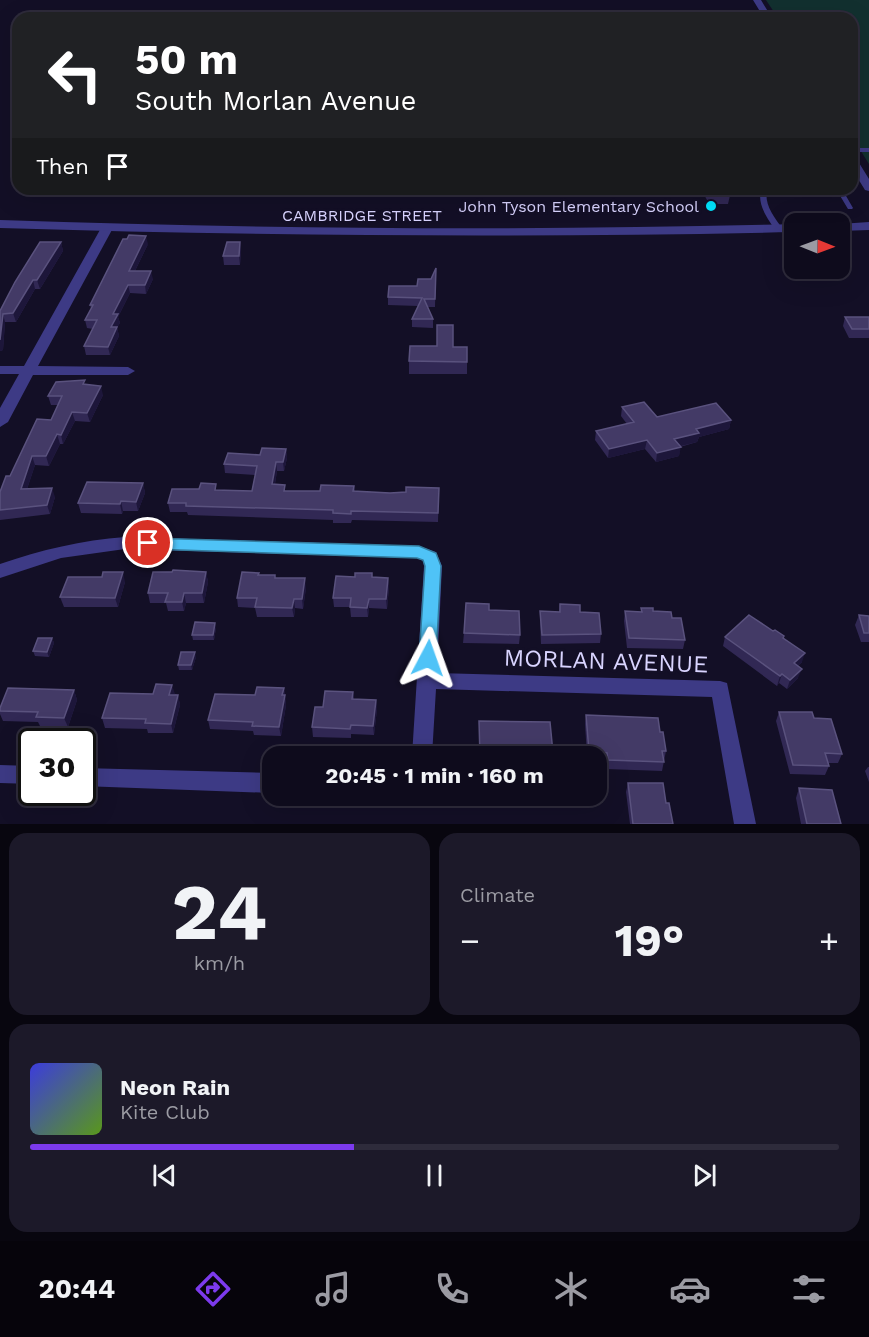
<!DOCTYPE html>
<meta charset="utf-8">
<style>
body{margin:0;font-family:"Work Sans",sans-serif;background:#1c1929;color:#f1f3f6;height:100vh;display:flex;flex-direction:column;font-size:22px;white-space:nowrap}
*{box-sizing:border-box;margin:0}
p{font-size:20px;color:#9b9ba3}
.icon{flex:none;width:33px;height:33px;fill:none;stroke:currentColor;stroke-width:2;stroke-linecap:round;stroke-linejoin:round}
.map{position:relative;height:824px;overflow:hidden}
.sheet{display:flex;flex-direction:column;gap:9px;padding:9px;background:#08060f;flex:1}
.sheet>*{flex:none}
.guide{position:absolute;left:12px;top:12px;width:846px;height:183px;border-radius:18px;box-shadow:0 6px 24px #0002,0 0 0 2px #2e2b3b;background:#202124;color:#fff;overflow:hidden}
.needle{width:39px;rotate:91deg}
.buttons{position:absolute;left:784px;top:213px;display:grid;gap:12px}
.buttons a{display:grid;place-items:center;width:66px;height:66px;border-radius:12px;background:#0e0b1c;box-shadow:0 6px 24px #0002,0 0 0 2px #2e2b3b;font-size:30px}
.speed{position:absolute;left:18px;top:728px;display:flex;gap:12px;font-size:30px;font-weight:700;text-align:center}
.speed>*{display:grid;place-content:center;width:78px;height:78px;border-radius:50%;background:#0e0b1c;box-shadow:0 6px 24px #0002,0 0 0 2px #2e2b3b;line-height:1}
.speed .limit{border:3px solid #111;border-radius:9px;background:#fff;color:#111}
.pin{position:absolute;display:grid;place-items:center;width:51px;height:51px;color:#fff;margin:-26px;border:3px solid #fff;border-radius:50%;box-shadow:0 2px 6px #0007}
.me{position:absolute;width:66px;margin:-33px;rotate:4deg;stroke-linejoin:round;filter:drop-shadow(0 0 4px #0008)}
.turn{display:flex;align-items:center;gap:21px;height:126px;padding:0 24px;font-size:27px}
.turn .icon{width:78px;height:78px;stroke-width:2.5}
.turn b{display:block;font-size:42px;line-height:51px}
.then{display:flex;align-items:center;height:57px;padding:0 24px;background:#0003;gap:12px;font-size:22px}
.big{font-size:45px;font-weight:700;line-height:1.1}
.sheet .card{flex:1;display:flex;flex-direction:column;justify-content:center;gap:9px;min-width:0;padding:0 21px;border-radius:18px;background:#1c1929}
.sheet .dial{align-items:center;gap:0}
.dial b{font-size:78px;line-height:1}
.song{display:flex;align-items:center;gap:18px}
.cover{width:72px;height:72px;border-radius:9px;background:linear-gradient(135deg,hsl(240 70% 55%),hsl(90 70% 35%))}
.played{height:6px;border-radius:3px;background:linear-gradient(90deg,#7c3aed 40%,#2e2b3b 40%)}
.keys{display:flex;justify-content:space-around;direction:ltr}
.heat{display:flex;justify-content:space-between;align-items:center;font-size:33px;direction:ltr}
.sheet .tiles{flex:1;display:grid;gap:9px;grid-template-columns:1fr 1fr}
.card:last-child{grid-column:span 2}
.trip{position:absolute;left:262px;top:746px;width:345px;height:60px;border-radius:18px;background:#0e0b1c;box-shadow:0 6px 24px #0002,0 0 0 2px #2e2b3b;font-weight:700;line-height:60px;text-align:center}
.dock{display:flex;height:96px;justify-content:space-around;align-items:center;background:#06040b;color:#9b9ba3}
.dock .icon{width:42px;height:42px}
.dock .on{color:#7c3aed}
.dock b{font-size:27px;color:#f1f3f6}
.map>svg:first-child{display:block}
.green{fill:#12302f}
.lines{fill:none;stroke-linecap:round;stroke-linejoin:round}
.service{fill:#3d3a85;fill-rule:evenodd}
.minor{fill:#3d3a85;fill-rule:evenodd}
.tertiary{fill:#3d3a85;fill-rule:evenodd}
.wall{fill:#312854}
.shaded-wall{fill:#1d163a}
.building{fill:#433a66;stroke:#5a527e;stroke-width:1.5}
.route{fill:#4fc3f7;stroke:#337fa1;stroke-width:1.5}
.poi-dot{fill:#00e5ff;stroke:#130f26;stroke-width:2}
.labels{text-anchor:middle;stroke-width:6;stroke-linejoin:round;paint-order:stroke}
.far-poi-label{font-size:16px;fill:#d9d4ff;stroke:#130f26;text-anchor:end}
.far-street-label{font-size:16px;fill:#d9d4ff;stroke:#130f26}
.near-street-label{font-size:24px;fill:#d9d4ff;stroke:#130f26}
</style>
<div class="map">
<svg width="869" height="824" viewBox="0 0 869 824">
<rect width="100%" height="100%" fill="#130f26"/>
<path class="green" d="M 766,0 L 869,0 L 869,164 L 852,137 L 852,18 L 778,18 Z"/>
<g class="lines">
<path class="service" d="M 852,148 L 869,148 L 869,152 L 852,152 Z
M 761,189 L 767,189 C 764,204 773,216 782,228 L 781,230 L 775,230 C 767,217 757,205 761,189 Z
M 836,189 L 842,189 L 853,208 L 852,209 L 848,209 Z"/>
<path class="minor" d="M 107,224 L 113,228 L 38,366 L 128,367 L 135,371 L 128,375 L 33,375 L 8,422 L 0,427 L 0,408 L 19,374 L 0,374 L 0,366 L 24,366 L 101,228 Z
M 125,537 L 419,546 L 436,552 L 442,566 L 437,673 L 720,681 L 727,683 L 756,824 L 734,824 L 712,697 L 436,689 L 432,756 L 412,756 L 424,566 L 423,561 L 417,558 L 125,549 L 61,558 L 0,578 L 0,564 C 41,550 82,540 125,537 Z
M 0,765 L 32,766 L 32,784 L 0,783 Z
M 82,768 L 273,773 L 273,793 L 82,786 Z"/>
<path class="tertiary" d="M 753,0 L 761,0 L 772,18 L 764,18 Z
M 852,157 L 856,158 L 869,179 L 869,191 L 865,190 L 852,169 Z
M 0,220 C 265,229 530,231 795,224 L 795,232 C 530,238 265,236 0,228 Z
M 869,222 L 869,230 L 840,231 L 840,224 Z"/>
</g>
<path class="wall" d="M 701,189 L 754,189 L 753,193 L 731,191 L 728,204 L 712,204 L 711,200 L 707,200 Z
M 61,242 L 63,251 L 40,289 L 35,289 L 16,322 L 5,322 L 3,350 L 0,351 L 0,311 Z
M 148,244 L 135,271 L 153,279 L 146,294 L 130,293 L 118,317 L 120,323 L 117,327 L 119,336 L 110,355 L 86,355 L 84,346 L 93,329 L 87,328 L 85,320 L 91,309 L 90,305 Z
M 241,250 L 240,265 L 224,265 L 223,256 Z
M 436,268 L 435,307 L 427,307 L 433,319 L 433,328 L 412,327 L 412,319 L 418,306 L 388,305 L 388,297 L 417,286 L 431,279 Z
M 845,317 L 869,317 L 869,338 L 849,338 L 843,326 Z
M 453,347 L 467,362 L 467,374 L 409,374 L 409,361 Z
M 86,384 L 103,395 L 90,422 L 75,421 L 63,444 L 60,444 L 49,466 L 35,465 L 27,489 L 55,497 L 50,514 L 0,520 L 0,492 L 10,476 L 51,420 L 58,405 L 51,405 L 48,396 Z
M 622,407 L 657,417 L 731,420 L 729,429 L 699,437 L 697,442 L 680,447 L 679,456 L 656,462 L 645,449 L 608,458 L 595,440 L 596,431 L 627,424 L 621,416 Z
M 286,449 L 287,458 L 284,471 L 277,471 L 275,484 L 286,491 L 320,491 L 354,486 L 355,491 L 390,493 L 406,492 L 439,488 L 438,522 L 352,520 L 351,523 L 333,523 L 333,520 L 188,515 L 187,512 L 170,512 L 168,503 L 217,490 L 252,491 L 255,475 L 225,473 L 224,464 Z
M 143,483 L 145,493 L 138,511 L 123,511 L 122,514 L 81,513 L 78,503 Z
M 206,572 L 208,582 L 204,603 L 186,603 L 184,611 L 168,611 L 166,603 L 150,603 L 148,593 Z
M 259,573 L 259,575 L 275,575 L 275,578 L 306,588 L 303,609 L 295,608 L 294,617 L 257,617 L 255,608 L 238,607 L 237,598 Z
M 372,573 L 372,577 L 388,578 L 389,587 L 387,609 L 369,608 L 368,617 L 351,617 L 350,607 L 334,607 L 333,598 L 355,577 Z
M 102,577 L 125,582 L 118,607 L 64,607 L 60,597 Z
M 560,604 L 580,612 L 601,634 L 600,643 L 541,644 L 540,621 L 540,611 L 559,612 Z
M 641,608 L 672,618 L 685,640 L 683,649 L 627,648 L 624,621 L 625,611 L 641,612 Z
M 489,610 L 520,635 L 519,644 L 463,643 L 464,633 Z
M 859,615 L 869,616 L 869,642 L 861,642 L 855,625 Z
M 216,628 L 214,640 L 193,640 L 192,635 Z
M 773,631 L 784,636 L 784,638 L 802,662 L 798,666 L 798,678 L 787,689 L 779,683 L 777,686 L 723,646 L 725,637 Z
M 52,638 L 54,643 L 49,657 L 35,656 L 33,651 Z
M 196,657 L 192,670 L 179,670 L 178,665 Z
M 284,688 L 286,705 L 281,736 L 254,735 L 253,731 L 210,729 L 208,720 L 255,695 Z
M 74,690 L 77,700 L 68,727 L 40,726 L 38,722 L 3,721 L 0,714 L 0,708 Z
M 353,692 L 354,699 L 376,700 L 377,709 L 374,735 L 351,734 L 351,738 L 313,737 L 312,727 L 323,707 Z
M 175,694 L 178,695 L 180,705 L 173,733 L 148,733 L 147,729 L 105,728 L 102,718 Z
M 779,712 L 814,718 L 842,754 L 838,763 L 828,763 L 829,766 L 825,775 L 790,774 L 776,721 Z
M 586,715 L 660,732 L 666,751 L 662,771 L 606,769 L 606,762 L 597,761 L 597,756 L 587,756 L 585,724 Z
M 479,721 L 553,753 L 552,756 L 479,756 Z
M 868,767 L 869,767 L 869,782 L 865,771 Z
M 628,783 L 666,803 L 673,824 L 630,824 L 626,792 Z
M 799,788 L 841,824 L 801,824 L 796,798 Z"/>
<path class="shaded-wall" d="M 146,236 L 148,244 L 131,279 L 129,271 Z
M 61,242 L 63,251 L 40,289 L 37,280 Z
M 240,242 L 241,250 L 240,265 L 239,256 Z
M 151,271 L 153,279 L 146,294 L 145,285 Z
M 33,280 L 35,289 L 16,322 L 13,313 Z
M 128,285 L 130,293 L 118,317 L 120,323 L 113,336 L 111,327 L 113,314 Z
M 3,314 L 5,322 L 3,350 L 0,351 L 0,340 Z
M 117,327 L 119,336 L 110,355 L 108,347 Z
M 101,386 L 103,395 L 90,422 L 87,413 Z
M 72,412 L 75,421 L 63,444 L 61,435 Z
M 731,420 L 729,429 L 699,437 L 697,442 L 673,448 L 674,439 L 696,429 Z
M 57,434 L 60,444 L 49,466 L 46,456 Z
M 647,440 L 645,449 L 608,458 L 609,449 Z
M 681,447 L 679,456 L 656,462 L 657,453 Z
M 286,449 L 287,458 L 284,471 L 283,462 Z
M 32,456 L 35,465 L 24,498 L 21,489 Z
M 276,462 L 277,471 L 273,494 L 272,484 Z
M 143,483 L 145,493 L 138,511 L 136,502 Z
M 52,488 L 55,497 L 50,514 L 47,505 Z
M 121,501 L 123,511 L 122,514 L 120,504 Z
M 123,572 L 125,582 L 118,607 L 115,598 Z
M 206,572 L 208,582 L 204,603 L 202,593 Z
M 305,578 L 306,588 L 303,609 L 302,599 Z
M 388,578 L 389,587 L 387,609 L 386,599 Z
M 184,593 L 186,603 L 184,611 L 182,602 Z
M 294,599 L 295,608 L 294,617 L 292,608 Z
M 369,599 L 369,608 L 368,617 L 367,608 Z
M 215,623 L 216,628 L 214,640 L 213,635 Z
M 52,638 L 54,643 L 49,657 L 47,652 Z
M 195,652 L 196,657 L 192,670 L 191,665 Z
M 805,653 L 802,662 L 791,673 L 794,663 Z
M 802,669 L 798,678 L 787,689 L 790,680 Z
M 782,674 L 779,683 L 777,686 L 780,676 Z
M 172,685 L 175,694 L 172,704 L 169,695 Z
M 284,688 L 286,705 L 281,736 L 279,727 Z
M 74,690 L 77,700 L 68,727 L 64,718 Z
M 178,695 L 180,705 L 173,733 L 171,724 Z
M 376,700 L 377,709 L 374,735 L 373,726 Z"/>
<path class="building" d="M 713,189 L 729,189 L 730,192 L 714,192 Z
M 129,235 L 146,236 L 129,271 L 151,271 L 145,285 L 128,285 L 113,314 L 118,314 L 111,327 L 117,327 L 108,347 L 84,346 L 97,320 L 85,320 L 93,305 L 90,305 L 123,239 L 127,239 Z
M 40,242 L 61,242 L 37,280 L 33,280 L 13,313 L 3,314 L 0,340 L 0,311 L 15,282 Z
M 227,242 L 240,242 L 239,256 L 223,256 Z
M 436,268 L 435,299 L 424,299 L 433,319 L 412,319 L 422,298 L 388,297 L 389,286 L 417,286 L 418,279 L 431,279 Z
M 845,317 L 869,317 L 869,329 L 852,329 Z
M 437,325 L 453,325 L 453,347 L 467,347 L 467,362 L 409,361 L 410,346 L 437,346 Z
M 85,380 L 83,384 L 101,386 L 87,413 L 72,412 L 61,435 L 57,434 L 46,456 L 32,456 L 21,489 L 52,488 L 47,505 L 0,510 L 0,492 L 6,476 L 10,476 L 37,419 L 51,420 L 62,396 L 48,396 L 56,382 Z
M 644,402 L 657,417 L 716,403 L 731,420 L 696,429 L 699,433 L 674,439 L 681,447 L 657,453 L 647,440 L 609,449 L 596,431 L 634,422 L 622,407 Z
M 262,448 L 286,449 L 283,462 L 276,462 L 272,484 L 285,485 L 284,491 L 320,491 L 321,485 L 354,486 L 353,491 L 390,493 L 406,492 L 406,487 L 439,488 L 438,513 L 351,511 L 351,514 L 333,513 L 333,510 L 186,506 L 186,503 L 168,503 L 172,489 L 199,489 L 201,483 L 216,484 L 215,490 L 252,491 L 257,466 L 224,464 L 228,453 L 260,455 Z
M 87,482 L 143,483 L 136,502 L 121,501 L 120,504 L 78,503 Z
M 173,570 L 206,572 L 202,593 L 184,593 L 182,602 L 165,602 L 168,593 L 148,593 L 153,572 L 172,572 Z
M 103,572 L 123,572 L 115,598 L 60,597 L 68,577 L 102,577 Z
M 242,572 L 259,573 L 258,575 L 275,575 L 275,578 L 305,578 L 302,599 L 294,599 L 292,608 L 255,607 L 257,598 L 237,598 Z
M 355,573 L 372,573 L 372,577 L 388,578 L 386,599 L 369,599 L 367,608 L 350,607 L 351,598 L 333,598 L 336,576 L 355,577 Z
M 466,603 L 489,604 L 489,610 L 519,611 L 520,635 L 464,633 Z
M 560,604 L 580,605 L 580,612 L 599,613 L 601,634 L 542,635 L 540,611 L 560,612 Z
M 641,608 L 653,608 L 653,611 L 671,612 L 672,618 L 681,618 L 685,640 L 629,638 L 625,611 L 642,612 Z
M 749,615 L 773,631 L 775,630 L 784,636 L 783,638 L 805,653 L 794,663 L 802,669 L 790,680 L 782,674 L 780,676 L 725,637 Z
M 859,615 L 869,616 L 869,633 L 864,633 Z
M 195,622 L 215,623 L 213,635 L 192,635 Z
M 38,638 L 52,638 L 47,652 L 33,651 Z
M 181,652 L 195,652 L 191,665 L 178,665 Z
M 156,684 L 172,685 L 169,695 L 178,695 L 171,724 L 145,723 L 146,719 L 102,718 L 110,693 L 153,694 Z
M 257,687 L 284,688 L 282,695 L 285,695 L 279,727 L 252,726 L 253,722 L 208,720 L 215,694 L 255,695 Z
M 8,688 L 74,690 L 64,718 L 36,717 L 38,712 L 0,711 L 0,708 Z
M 325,691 L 353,692 L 352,699 L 376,700 L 373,726 L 351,725 L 350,729 L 312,727 L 315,707 L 323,707 Z
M 779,712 L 812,712 L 814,718 L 831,719 L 842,754 L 825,753 L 829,766 L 793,765 Z
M 586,715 L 658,718 L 660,732 L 663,732 L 666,751 L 662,751 L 664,762 L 608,760 L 607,753 L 589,751 Z
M 479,721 L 550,722 L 553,753 L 512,753 L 513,756 L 480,756 Z
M 628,783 L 663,783 L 666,803 L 669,803 L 673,824 L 633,824 Z
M 799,788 L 832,790 L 841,824 L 807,824 Z"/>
<path class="route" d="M 148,538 L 419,546 L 436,553 L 441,566 L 436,658 L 434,663 L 428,665 L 421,663 L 419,658 L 425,566 L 423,560 L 417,558 L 148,549 L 142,547 L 140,543 L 142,539 Z"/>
<circle class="poi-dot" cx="711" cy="206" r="6"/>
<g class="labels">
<g class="far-poi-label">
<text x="699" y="212">John Tyson Elementary School</text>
</g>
<g class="far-street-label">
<text x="362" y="221">CAMBRIDGE STREET</text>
</g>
<g class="near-street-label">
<text transform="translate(606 661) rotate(2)" y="8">MORLAN AVENUE</text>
</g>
</g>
</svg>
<div class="buttons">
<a><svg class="needle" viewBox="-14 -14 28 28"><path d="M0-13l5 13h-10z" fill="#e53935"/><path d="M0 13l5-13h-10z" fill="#9b9ba3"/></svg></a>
</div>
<div class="speed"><div class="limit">30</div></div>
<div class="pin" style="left:148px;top:543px;background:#d93025"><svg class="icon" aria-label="arrive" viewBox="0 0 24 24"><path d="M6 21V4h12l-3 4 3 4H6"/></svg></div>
<svg class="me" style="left:428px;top:658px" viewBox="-20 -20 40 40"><path d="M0-17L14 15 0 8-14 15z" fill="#4fc3f7" stroke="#fff" stroke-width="4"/></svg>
<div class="trip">20:45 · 1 min · 160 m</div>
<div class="guide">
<div class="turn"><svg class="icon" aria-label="left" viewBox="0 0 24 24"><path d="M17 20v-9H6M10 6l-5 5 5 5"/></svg><div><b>50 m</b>South Morlan Avenue</div></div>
<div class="then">Then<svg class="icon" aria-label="arrive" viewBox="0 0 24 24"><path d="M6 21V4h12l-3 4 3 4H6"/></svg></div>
</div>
</div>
<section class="sheet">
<div class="tiles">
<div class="card dial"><b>24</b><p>km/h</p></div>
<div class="card"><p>Climate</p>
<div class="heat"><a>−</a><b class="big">19°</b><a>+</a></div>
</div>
<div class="card">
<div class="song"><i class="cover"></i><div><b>Neon Rain</b><p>Kite Club</p></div></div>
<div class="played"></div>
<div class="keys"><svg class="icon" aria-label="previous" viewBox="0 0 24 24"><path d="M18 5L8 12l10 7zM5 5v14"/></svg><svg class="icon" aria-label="pause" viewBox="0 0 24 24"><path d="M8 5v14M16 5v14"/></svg><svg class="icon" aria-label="next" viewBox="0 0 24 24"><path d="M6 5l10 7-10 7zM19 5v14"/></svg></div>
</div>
</div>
</section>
<nav class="dock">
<b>20:44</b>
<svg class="icon on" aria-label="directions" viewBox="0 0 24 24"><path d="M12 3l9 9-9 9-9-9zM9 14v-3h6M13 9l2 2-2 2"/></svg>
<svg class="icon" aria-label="music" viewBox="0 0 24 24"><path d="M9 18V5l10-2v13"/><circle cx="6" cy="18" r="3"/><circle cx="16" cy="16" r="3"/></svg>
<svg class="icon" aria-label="phone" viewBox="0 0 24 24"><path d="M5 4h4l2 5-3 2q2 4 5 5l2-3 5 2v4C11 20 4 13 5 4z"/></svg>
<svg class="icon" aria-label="climate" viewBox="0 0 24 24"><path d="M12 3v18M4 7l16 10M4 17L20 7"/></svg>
<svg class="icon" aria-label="car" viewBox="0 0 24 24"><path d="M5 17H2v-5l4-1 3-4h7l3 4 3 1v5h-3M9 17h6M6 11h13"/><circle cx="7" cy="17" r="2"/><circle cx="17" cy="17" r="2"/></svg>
<svg class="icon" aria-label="filters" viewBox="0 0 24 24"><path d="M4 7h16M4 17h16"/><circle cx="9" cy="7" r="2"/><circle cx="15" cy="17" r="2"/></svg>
</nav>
